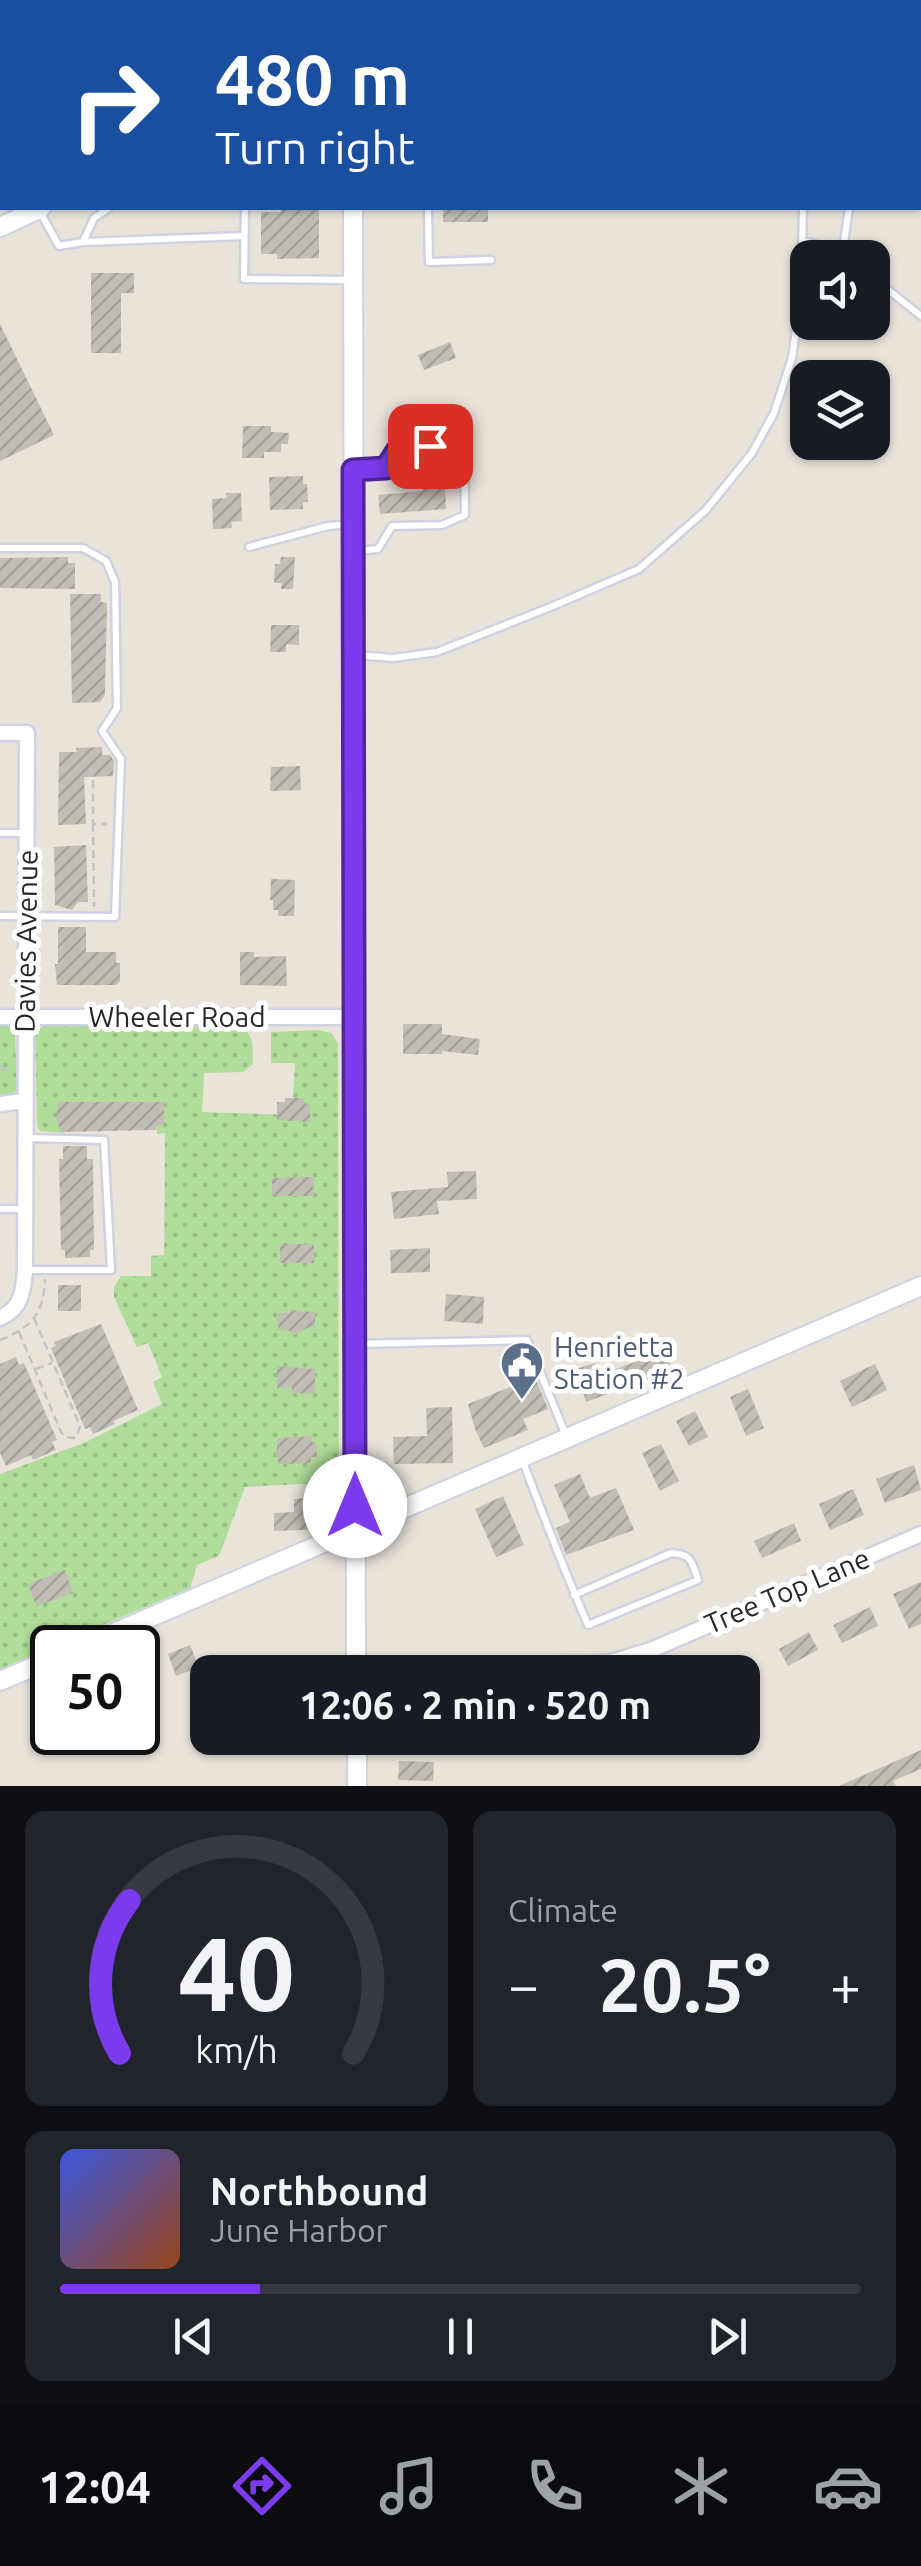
<!DOCTYPE html>
<meta charset="utf-8">
<style>
body{margin:0;font-family:Ubuntu,sans-serif;background:#20242c;color:#f1f3f6;height:100vh;display:flex;flex-direction:column;font-size:38px;white-space:nowrap}
*{box-sizing:border-box;margin:0}
p{font-size:32px;color:#9ea1a6}
.icon{flex:none;width:55px;height:55px;fill:none;stroke:currentColor;stroke-width:2;stroke-linecap:round;stroke-linejoin:round}
.map{position:relative;height:1786px;overflow:hidden}
.sheet{display:flex;flex-direction:column;gap:25px;padding:25px;background:#0d0f14;flex:1}
.sheet>*{flex:none}
.banner{position:absolute;left:0px;top:0px;width:922px;height:210px;box-shadow:0 2px 8px #0004;background:#1a4fa0;color:#fff;overflow:hidden}
.fabs{position:absolute;left:790px;top:240px;display:grid;gap:20px}
.fabs a{display:grid;place-items:center;width:100px;height:100px;border-radius:20px;background:#171b24;box-shadow:0 2px 8px #0004;font-size:50px}
.speed{position:absolute;left:30px;top:1625px;display:flex;gap:20px;font-size:50px;font-weight:700;text-align:center}
.speed>*{display:grid;place-content:center;width:130px;height:130px;border-radius:50%;background:#171b24;box-shadow:0 2px 8px #0004;line-height:1}
.speed .limit{border:5px solid #111;border-radius:15px;background:#fff;color:#111}
.pin{position:absolute;display:grid;place-items:center;width:85px;height:85px;color:#fff;margin:-42px;border-radius:20px;box-shadow:0 5px 15px #0006}
.me{position:absolute;width:110px;margin:-55px;rotate:0deg;stroke-linejoin:round;filter:drop-shadow(0 0 8px #0008)}
.turn{display:flex;align-items:center;gap:35px;height:210px;padding:0 50px;font-size:45px}
.turn .icon{width:130px;height:130px;stroke-width:2.5}
.turn b{display:block;font-size:70px;line-height:85px}
.big{font-size:75px;font-weight:600;line-height:1.1}
.sheet .widget{flex:1;display:flex;flex-direction:column;justify-content:center;gap:15px;min-width:0;padding:0 35px;border-radius:20px;background:#20242c}
.sheet .dial{align-items:center;gap:0}
.dial svg{height:260px;overflow:visible;fill:none;stroke:#363941;stroke-width:7;stroke-linecap:round;text-anchor:middle}
.dial text{fill:#f1f3f6;stroke:none}
.song{display:flex;align-items:center;gap:30px}
.cover{width:120px;height:120px;border-radius:15px;background:linear-gradient(135deg,hsl(230 70% 55%),hsl(20 70% 35%))}
.played{height:10px;border-radius:5px;background:linear-gradient(90deg,#7c3aed 25%,#363941 25%)}
.keys{display:flex;justify-content:space-around;direction:ltr}
.heat{display:flex;justify-content:space-between;align-items:center;font-size:55px;direction:ltr}
.sheet .tiles{flex:1;display:grid;gap:25px;grid-template-columns:1fr 1fr}
.widget:last-child{grid-column:span 2}
.trip{position:absolute;left:190px;top:1655px;width:570px;height:100px;border-radius:20px;background:#171b24;box-shadow:0 2px 8px #0004;font-weight:600;line-height:100px;text-align:center}
.menu{display:flex;height:160px;justify-content:space-around;align-items:center;background:#090b0e;color:#9ea1a6}
.menu .icon{width:70px;height:70px}
.menu .active{color:#7c3aed}
.menu b{font-size:45px;color:#f1f3f6}
.map>svg:first-child{display:block}
.grass{fill:url(#grass-dots)}
.building{fill:url(#building-hatch)}
.lines{fill:none;stroke-linecap:round;stroke-linejoin:round}
.lane-casing{stroke:#cfd2e0;stroke-width:11}
.street-casing{stroke:#cfd2e0;stroke-width:19}
.secondary-casing{stroke:#cfd2e0;stroke-width:22}
.path{stroke:#c3c3c3;stroke-width:2.5;stroke-dasharray:8 5;stroke-linecap:butt}
.lane{stroke:#fff;stroke-width:6}
.street{stroke:#fff;stroke-width:14}
.secondary{stroke:#fff;stroke-width:18}
.route-casing{stroke:#51269a;stroke-width:25}
.route{stroke:#7c3aed;stroke-width:18}
.labels{text-anchor:middle;stroke-width:10;stroke-linejoin:round;paint-order:stroke}
.street-label{font-size:28px;fill:#282828;stroke:#fff}
.service-label{font-size:28px;fill:#4e5e75;stroke:#fff;text-anchor:start}
</style>
<div class="map">
<svg width="921" height="1786" viewBox="0 0 921 1786">
<defs>
<pattern id="grass-dots" width="8" height="8" patternUnits="userSpaceOnUse" patternTransform="scale(2.5)"><rect width="8" height="8" fill="#b0dd99"/><path d="M2 2h.1M6 6h.1" fill="none" stroke="#97be84" stroke-width="1.8" stroke-linecap="round"/></pattern>
<pattern id="building-hatch" width="6" height="6" patternUnits="userSpaceOnUse" patternTransform="scale(2.5)"><rect width="6" height="6" fill="#c2bdb5"/><path d="M-1 1l2-2M0 6l6-6M5 7l2-2" fill="none" stroke="#a7a29c"/></pattern>
</defs>
<rect width="100%" height="100%" fill="#e9e3da"/>
<path class="grass" d="M 0,1025 L 8,1025 L 15,1035 L 17,1090 L 7,1099 L 0,1099 Z
M 239,1025 C 256,1037 252,1045 253,1064 L 243,1072 L 204,1073 L 202,1112 L 292,1115 L 295,1063 L 271,1063 L 271,1032 L 319,1030 L 331,1033 L 338,1043 L 339,1482 L 245,1487 L 219,1556 L 197,1565 L 190,1588 L 0,1669 L 0,1474 L 86,1442 L 162,1404 L 153,1382 L 162,1377 L 148,1343 L 137,1347 L 114,1297 L 114,1287 L 121,1276 L 151,1276 L 151,1256 L 164,1255 L 165,1133 L 157,1134 L 156,1125 L 164,1124 L 164,1102 L 60,1102 L 57,1118 L 66,1130 L 64,1133 L 40,1131 L 37,1126 L 35,1031 L 44,1026 Z"/>
<path class="building" d="M 281,208 L 319,208 L 319,258 L 277,259 L 277,254 L 261,254 L 261,212 L 281,212 Z
M 443,208 L 488,208 L 488,222 L 443,222 Z
M 91,273 L 134,273 L 134,293 L 121,293 L 121,353 L 91,353 Z
M 0,324 L 54,435 L 0,461 Z
M 450,342 L 456,358 L 424,370 L 418,355 Z
M 243,426 L 271,426 L 271,432 L 289,433 L 288,444 L 281,444 L 281,452 L 264,452 L 264,458 L 242,458 Z
M 444,454 L 446,509 L 380,514 L 378,495 L 423,491 L 422,455 Z
M 303,476 L 303,484 L 307,484 L 308,502 L 303,502 L 303,509 L 270,510 L 269,477 Z
M 226,493 L 241,493 L 242,521 L 231,522 L 232,528 L 213,529 L 212,499 L 227,498 Z
M 68,557 L 68,563 L 75,563 L 75,589 L 0,588 L 0,558 Z
M 281,557 L 295,557 L 293,589 L 281,589 L 282,583 L 274,583 L 275,564 L 280,564 Z
M 70,594 L 101,594 L 101,602 L 107,603 L 105,695 L 100,702 L 72,703 Z
M 271,625 L 299,625 L 299,645 L 286,644 L 286,652 L 270,652 Z
M 102,747 L 102,755 L 110,755 L 114,761 L 113,776 L 84,777 L 86,824 L 58,825 L 59,752 L 77,752 L 76,748 Z
M 300,766 L 301,790 L 270,791 L 271,767 Z
M 86,845 L 88,902 L 78,902 L 72,910 L 55,905 L 54,847 Z
M 271,879 L 295,880 L 294,916 L 278,916 L 278,910 L 273,910 L 273,900 L 270,900 Z
M 58,927 L 86,927 L 86,952 L 116,952 L 116,963 L 120,963 L 120,981 L 116,985 L 57,985 L 55,964 L 58,964 Z
M 240,952 L 254,952 L 254,957 L 286,956 L 287,986 L 240,985 Z
M 403,1024 L 442,1024 L 442,1034 L 480,1039 L 478,1055 L 442,1051 L 442,1054 L 403,1054 Z
M 285,1098 L 304,1098 L 304,1104 L 310,1104 L 310,1122 L 277,1120 L 277,1102 L 285,1102 Z
M 59,1102 L 164,1102 L 164,1125 L 156,1125 L 156,1130 L 63,1132 L 60,1130 L 56,1118 Z
M 63,1146 L 87,1146 L 87,1159 L 93,1159 L 94,1250 L 90,1250 L 90,1257 L 65,1258 L 65,1250 L 61,1250 L 59,1159 L 63,1159 Z
M 476,1171 L 477,1199 L 437,1201 L 439,1214 L 394,1219 L 391,1192 L 448,1187 L 447,1172 Z
M 313,1177 L 314,1196 L 272,1196 L 272,1178 Z
M 280,1244 L 314,1244 L 314,1263 L 280,1263 Z
M 430,1248 L 430,1272 L 391,1273 L 390,1250 Z
M 58,1285 L 81,1285 L 81,1311 L 58,1311 Z
M 446,1294 L 484,1297 L 483,1324 L 444,1321 Z
M 289,1310 L 315,1312 L 315,1327 L 309,1327 L 294,1335 L 290,1331 L 279,1330 L 277,1320 L 279,1313 L 289,1313 Z
M 101,1324 L 138,1410 L 113,1421 L 115,1424 L 93,1434 L 90,1427 L 85,1429 L 51,1348 L 56,1346 L 54,1342 Z
M 665,1351 L 672,1371 L 586,1402 L 576,1369 L 595,1363 L 599,1375 Z
M 16,1357 L 19,1365 L 24,1363 L 57,1440 L 52,1442 L 56,1450 L 33,1460 L 31,1455 L 6,1466 L 0,1453 L 0,1364 Z
M 875,1364 L 887,1390 L 852,1407 L 840,1381 Z
M 277,1366 L 315,1369 L 315,1393 L 292,1394 L 292,1387 L 277,1388 Z
M 535,1377 L 548,1409 L 523,1419 L 528,1430 L 484,1448 L 475,1429 L 468,1404 Z
M 748,1389 L 764,1428 L 746,1436 L 730,1397 Z
M 452,1407 L 453,1463 L 394,1464 L 393,1437 L 427,1436 L 426,1408 Z
M 695,1411 L 708,1437 L 689,1446 L 676,1421 Z
M 312,1436 L 312,1442 L 316,1442 L 317,1457 L 311,1457 L 311,1463 L 279,1464 L 276,1456 L 278,1438 Z
M 661,1444 L 679,1481 L 660,1491 L 642,1453 Z
M 914,1465 L 921,1490 L 885,1503 L 876,1479 Z
M 580,1474 L 590,1498 L 616,1488 L 634,1530 L 566,1555 L 556,1528 L 570,1522 L 554,1485 Z
M 853,1489 L 864,1515 L 830,1530 L 819,1504 Z
M 503,1496 L 524,1545 L 496,1557 L 475,1509 Z
M 331,1497 L 333,1525 L 324,1529 L 274,1531 L 274,1513 L 294,1512 L 294,1499 Z
M 794,1523 L 801,1541 L 762,1558 L 754,1541 Z
M 65,1570 L 73,1593 L 36,1606 L 28,1584 Z
M 921,1582 L 921,1624 L 909,1629 L 893,1594 Z
M 870,1607 L 878,1626 L 842,1643 L 833,1625 Z
M 809,1632 L 818,1650 L 788,1666 L 779,1649 Z
M 190,1645 L 199,1667 L 176,1676 L 168,1654 Z
M 921,1750 L 921,1769 L 893,1781 L 896,1786 L 839,1786 Z
M 399,1761 L 434,1762 L 433,1781 L 398,1780 Z"/>
<g class="lines">
<g class="lane-casing">
<path id="lane" d="M 41,0 L 42,2
M 107,0 L 108,2
M 3,2 L 8,0
M 427,2 L 427,0
M 529,2 L 529,0
M 887,2 L 889,0
M 920,42 L 921,41
M 0,173 L 2,177
M 245,208 L 244,279 L 352,280
M 428,208 L 429,262 L 491,260
M 39,210 L 59,246 L 83,242 L 94,218 L 109,208
M 802,241 L 843,250 L 850,258
M 83,242 L 244,236
M 843,250 L 849,208
M 872,277 L 921,316
M 249,547 L 328,526 L 352,524
M 0,548 L 83,548 L 106,561 L 115,582 L 117,708 L 102,731 L 121,759 L 115,917 L 0,916
M 355,551 L 378,549 L 392,526 L 442,525 L 465,515 L 464,442 L 397,451 L 386,468 L 358,469
M 355,655 L 393,658 L 437,652 L 553,606 L 639,569 L 706,510 L 752,453 L 774,413 L 792,358 L 801,296 L 803,208
M 0,833 L 24,833
M 25,1138 L 104,1140 L 111,1270 L 28,1270
M 0,1209 L 23,1209
M 356,1344 L 527,1340 L 567,1438
M 522,1459 C 543,1515 564,1570 588,1625 L 698,1580 C 692,1562 692,1554 671,1553 L 574,1595"/>
</g>
<g class="street-casing">
<path id="street" d="M 605,0 L 605,2
M 0,733 L 27,733 L 25,1270 C 23,1292 22,1308 0,1318
M 0,1017 L 354,1017
M 0,1104 L 24,1101
M 356,1667 L 589,1664 L 611,1662 L 651,1650 L 921,1534"/>
</g>
<g class="secondary-casing">
<path id="secondary" d="M 352,0 L 352,2
M 353,208 L 356,1672
M 0,227 L 41,208
M 79,1648 L 921,1286
M 0,1681 L 52,1659
M 357,1738 L 357,1786"/>
</g>
<path class="path" d="M 89,769 L 93,773 L 93,824 L 107,824
M 93,824 L 94,907
M 0,1066 L 7,1071
M 19,1332 L 61,1432 L 65,1437 L 74,1438 L 77,1436 L 80,1426 L 34,1318
M 0,1340 C 32,1327 44,1314 45,1279
M 36,1369 L 52,1363"/>
<use href="#lane" class="lane"/>
<use href="#street" class="street"/>
<use href="#secondary" class="secondary"/>
</g>
<g class="lines">
<g class="route-casing">
<path id="route" d="M 355,1506 L 353,470 L 386,468 L 397,451 L 430,446"/>
</g>
<use href="#route" class="route"/>
</g>
<defs>
<g id="civic-pin" transform="scale(2.25)"><path d="M0 17L-7.5 6A9.5 9.5 0 1 1 7.5 6Z" fill="#5c6f8a" stroke="#fff"/><path d="M-.6-6.5H3V-4.5H.6V-3L4-1V1h2V6H-6V1h2V-1L-.6-3ZM-1.2 2.5V6h2.4V2.5Z" fill="#fff"/></g>
</defs>
<g fill-rule="evenodd">
<use href="#civic-pin" x="522" y="1363"/>
</g>
<g class="labels">
<g class="street-label">
<text transform="translate(26 941) rotate(-89)" y="10">Davies Avenue</text>
<text x="177" y="1027">Wheeler Road</text>
<text transform="translate(787 1591) rotate(-23)" y="10">Tree Top Lane</text>
</g>
<g class="service-label">
<text x="554" y="1357">Henrietta<tspan x="554" dy="32">Station #2</tspan></text>
</g>
</g>
</svg>
<div class="fabs">
<a><svg class="icon" aria-label="sound" viewBox="0 0 24 24"><path d="M4 9h4l5-4v14l-5-4H4zM17 9q2 3 0 6"/></svg></a>
<a><svg class="icon" aria-label="layers" viewBox="0 0 24 24"><path d="M12 4l9 5-9 5-9-5zM3 14l9 5 9-5"/></svg></a>
</div>
<div class="speed"><div class="limit">50</div></div>
<div class="pin" style="left:430px;top:446px;background:#d93025"><svg class="icon" aria-label="arrive" viewBox="0 0 24 24"><path d="M6 21V4h12l-3 4 3 4H6"/></svg></div>
<svg class="me" style="left:355px;top:1506px" viewBox="-20 -20 40 40"><circle r="19" fill="#fff"/><path d="M0-13L10 11 0 6-10 11z" fill="#7c3aed"/></svg>
<div class="trip">12:06 · 2 min · 520 m</div>
<div class="banner">
<div class="turn"><svg class="icon" aria-label="right" viewBox="0 0 24 24"><path d="M7 20v-9h11M14 6l5 5-5 5"/></svg><div><b>480 m</b>Turn right</div></div>
</div>
</div>
<section class="sheet">
<div class="tiles">
<div class="widget dial"><svg viewBox="0 0 100 80">
<path d="M14 69A42 42 0 1 1 86 69"/>
<path d="M14 69A42 42 0 0 1 17 22" stroke="#7c3aed"/>
<text x="50" y="56" font-size="32" font-weight="700">40</text>
<text x="50" y="72" font-size="11">km/h</text>
</svg></div>
<div class="widget"><p>Climate</p>
<div class="heat"><a>−</a><b class="big">20.5°</b><a>+</a></div>
</div>
<div class="widget">
<div class="song"><i class="cover"></i><div><b>Northbound</b><p>June Harbor</p></div></div>
<div class="played"></div>
<div class="keys"><svg class="icon" aria-label="previous" viewBox="0 0 24 24"><path d="M18 5L8 12l10 7zM5 5v14"/></svg><svg class="icon" aria-label="pause" viewBox="0 0 24 24"><path d="M8 5v14M16 5v14"/></svg><svg class="icon" aria-label="next" viewBox="0 0 24 24"><path d="M6 5l10 7-10 7zM19 5v14"/></svg></div>
</div>
</div>
</section>
<nav class="menu">
<b>12:04</b>
<svg class="icon active" aria-label="directions" viewBox="0 0 24 24"><path d="M12 3l9 9-9 9-9-9zM9 14v-3h6M13 9l2 2-2 2"/></svg>
<svg class="icon" aria-label="music" viewBox="0 0 24 24"><path d="M9 18V5l10-2v13"/><circle cx="6" cy="18" r="3"/><circle cx="16" cy="16" r="3"/></svg>
<svg class="icon" aria-label="phone" viewBox="0 0 24 24"><path d="M5 4h4l2 5-3 2q2 4 5 5l2-3 5 2v4C11 20 4 13 5 4z"/></svg>
<svg class="icon" aria-label="climate" viewBox="0 0 24 24"><path d="M12 3v18M4 7l16 10M4 17L20 7"/></svg>
<svg class="icon" aria-label="car" viewBox="0 0 24 24"><path d="M5 17H2v-5l4-1 3-4h7l3 4 3 1v5h-3M9 17h6M6 11h13"/><circle cx="7" cy="17" r="2"/><circle cx="17" cy="17" r="2"/></svg>
</nav>
